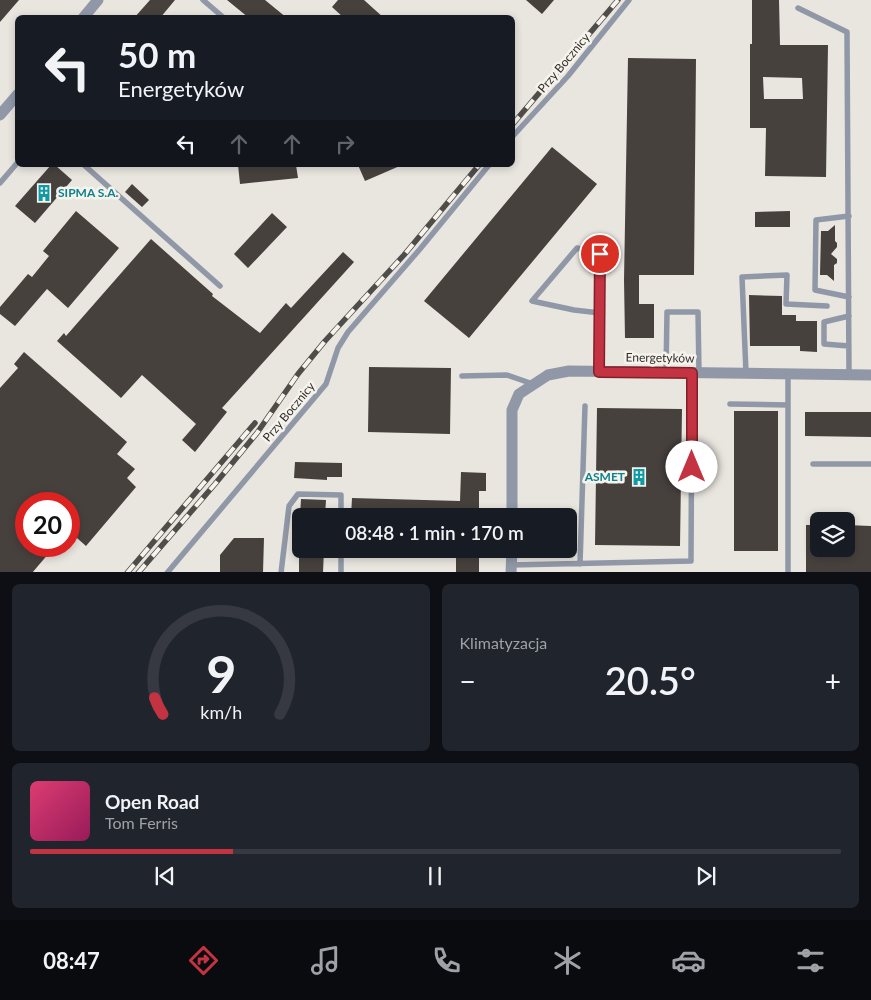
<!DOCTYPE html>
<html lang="pl">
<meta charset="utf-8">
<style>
body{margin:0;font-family:Lato,sans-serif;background:#20242c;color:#f1f3f6;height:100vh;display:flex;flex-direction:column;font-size:19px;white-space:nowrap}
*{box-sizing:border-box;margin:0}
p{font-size:16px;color:#9ea1a6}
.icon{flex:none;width:28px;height:28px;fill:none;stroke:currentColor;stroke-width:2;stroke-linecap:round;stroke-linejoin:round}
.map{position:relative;height:572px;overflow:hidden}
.drawer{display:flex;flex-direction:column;gap:12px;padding:12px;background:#0d0f14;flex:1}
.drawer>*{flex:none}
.guide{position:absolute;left:15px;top:15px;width:500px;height:152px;border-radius:8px;box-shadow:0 2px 8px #0003;background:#171b24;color:#f1f3f6;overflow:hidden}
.buttons{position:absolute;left:810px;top:512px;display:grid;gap:10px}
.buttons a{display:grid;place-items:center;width:45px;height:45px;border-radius:8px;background:#171b24;box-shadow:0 2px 8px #0003;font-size:25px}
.speed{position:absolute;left:15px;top:492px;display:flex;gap:10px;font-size:25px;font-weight:700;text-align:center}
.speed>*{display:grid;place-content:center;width:65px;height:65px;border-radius:50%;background:#171b24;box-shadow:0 2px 8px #0003;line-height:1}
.speed .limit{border:8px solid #d22;background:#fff;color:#111}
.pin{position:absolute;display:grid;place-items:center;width:42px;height:42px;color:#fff;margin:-21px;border:2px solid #fff;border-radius:50%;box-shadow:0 1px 5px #0007}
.me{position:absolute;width:55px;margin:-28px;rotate:0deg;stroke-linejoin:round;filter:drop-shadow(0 0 4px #0008)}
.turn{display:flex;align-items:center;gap:18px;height:105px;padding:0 20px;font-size:22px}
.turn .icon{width:65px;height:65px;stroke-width:2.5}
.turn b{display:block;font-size:35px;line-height:42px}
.lanes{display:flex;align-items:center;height:48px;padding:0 20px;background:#0003;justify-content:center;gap:25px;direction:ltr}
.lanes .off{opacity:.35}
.big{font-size:38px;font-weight:600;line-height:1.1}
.drawer .card{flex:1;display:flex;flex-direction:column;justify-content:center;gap:8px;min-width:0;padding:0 18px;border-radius:8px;background:#20242c}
.drawer .dial{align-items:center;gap:0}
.dial svg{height:130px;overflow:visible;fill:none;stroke:#363941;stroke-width:7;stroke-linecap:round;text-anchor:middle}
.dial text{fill:#f1f3f6;stroke:none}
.song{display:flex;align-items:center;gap:15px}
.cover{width:60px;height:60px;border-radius:8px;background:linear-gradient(135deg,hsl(340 70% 55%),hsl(330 70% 35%))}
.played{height:5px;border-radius:2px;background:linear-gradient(90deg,#c33341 25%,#363941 25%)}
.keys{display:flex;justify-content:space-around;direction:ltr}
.heat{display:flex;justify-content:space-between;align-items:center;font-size:28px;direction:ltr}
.drawer .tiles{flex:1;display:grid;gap:12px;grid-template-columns:1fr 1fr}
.card:last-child{grid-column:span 2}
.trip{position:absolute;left:292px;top:508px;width:285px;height:50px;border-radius:8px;background:#171b24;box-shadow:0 2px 8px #0003;font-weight:600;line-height:50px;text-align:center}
.dock{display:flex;height:80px;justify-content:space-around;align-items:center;background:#090b0e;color:#9ea1a6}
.dock .icon{width:35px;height:35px}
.dock .current{color:#c33341}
.dock b{font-size:22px;color:#f1f3f6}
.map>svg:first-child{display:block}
.building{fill:#47413e;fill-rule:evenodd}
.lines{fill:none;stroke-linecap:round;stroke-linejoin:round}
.lane{stroke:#9098a7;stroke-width:5.5}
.street{stroke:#9098a7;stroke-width:11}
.rail-casing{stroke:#4e4d49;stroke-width:5.5}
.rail{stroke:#f6f2ec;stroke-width:4;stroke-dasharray:11;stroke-linecap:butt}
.route-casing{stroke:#7f212a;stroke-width:12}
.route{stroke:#c33341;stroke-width:9}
.labels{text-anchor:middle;stroke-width:5;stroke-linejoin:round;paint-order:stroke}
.street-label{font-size:12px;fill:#302f2c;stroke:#f6f2ec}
.culture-label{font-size:12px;font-weight:bold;fill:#0d838f;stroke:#f6f2ec;text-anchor:start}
</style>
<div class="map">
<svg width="871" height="573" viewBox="0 0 871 573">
<rect width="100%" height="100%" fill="#e9e5df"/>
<path class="building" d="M 0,0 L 19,0 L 0,22 Z
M 150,0 L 175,0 L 160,18 L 134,18 Z
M 227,0 L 265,0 L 287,18 L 249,18 Z
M 338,0 L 364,0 L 384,18 L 344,18 L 332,7 Z
M 526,0 L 554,0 L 542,14 Z
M 752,0 L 779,0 L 780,45 L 828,45 L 826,177 L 765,176 L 766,128 L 750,128 L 750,44 L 752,44 ZM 763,77 L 802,78 L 803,99 L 764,99 Z
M 628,58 L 696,59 L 694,275 L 639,275 L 639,304 L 654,304 L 654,338 L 625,338 L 624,280 Z
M 552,147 L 597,184 L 469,338 L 424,301 Z
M 51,165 L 55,165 L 72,180 L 35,223 L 15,206 Z
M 238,165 L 296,165 L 298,178 L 240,184 Z
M 358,165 L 402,165 L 365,181 Z
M 132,184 L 149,200 L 142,207 L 125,192 Z
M 76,211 L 119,248 L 68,308 L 47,289 L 15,326 L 0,314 L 0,307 L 28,274 L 32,277 L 49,256 L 43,251 Z
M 790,211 L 790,227 L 755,227 L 755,212 Z
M 272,213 L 287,227 L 248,268 L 234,254 Z
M 835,225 L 835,241 L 837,243 L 837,247 L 831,254 L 837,259 L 837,263 L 834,265 L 834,281 L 827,275 L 820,275 L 821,231 L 828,231 Z
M 151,239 L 213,294 L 212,296 L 260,333 L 286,303 L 291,308 L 343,252 L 354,262 L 222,408 L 227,412 L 195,452 L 182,440 L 196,424 L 142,375 L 121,398 L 57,341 L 64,333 L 66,336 Z
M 749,295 L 782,296 L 782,315 L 796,315 L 796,321 L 817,321 L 817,352 L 800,351 L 800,346 L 750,346 Z
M 24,352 L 127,442 L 117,454 L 135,469 L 127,478 L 136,487 L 86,546 L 69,531 L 69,504 L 26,504 L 26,546 L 55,546 L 32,573 L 0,573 L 0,388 L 18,368 L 14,364 Z
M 369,367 L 451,368 L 450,434 L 368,432 Z
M 597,408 L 682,409 L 680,546 L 595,545 Z
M 734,411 L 778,411 L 778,551 L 734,551 Z
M 805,412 L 871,412 L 871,437 L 805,436 Z
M 295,462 L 342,463 L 342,477 L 327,477 L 327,480 L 294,478 Z
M 461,472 L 486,473 L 486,491 L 479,491 L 479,516 L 351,516 L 352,498 L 460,501 Z
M 301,499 L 326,500 L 325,516 L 300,516 Z
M 806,525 L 819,525 L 819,549 L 846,549 L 846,525 L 871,526 L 871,573 L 806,573 Z
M 234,538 L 264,538 L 263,573 L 220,573 L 220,555 Z
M 299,549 L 324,549 L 323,573 L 299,573 Z
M 456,549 L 479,549 L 479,573 L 456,573 Z"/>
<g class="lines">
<path class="lane" d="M 203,0 L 224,18
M 798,8 L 847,32 L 849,375
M 512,137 L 568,76 L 629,0
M 84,165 L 220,286
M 0,183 L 18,162
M 849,216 L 816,220 L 815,290 L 849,297
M 849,346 L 824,344 L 824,322 L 849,316
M 599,371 C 600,332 600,293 600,254 L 577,248 L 532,301 L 574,310 L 600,313
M 666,372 L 667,312 L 698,312 L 699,373
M 746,373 L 742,277 L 787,275 L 786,304 L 827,306
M 788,374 L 788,573
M 462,376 L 507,375 L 533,384
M 730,404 L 788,405
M 813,464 L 871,464
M 580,564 L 585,406
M 511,565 L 691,561 L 692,373
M 167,573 L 326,384 L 338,348 L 348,332 L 420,249 L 489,165
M 281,573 L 289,506 L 298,494 L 341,495 L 341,516
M 341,573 L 341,549"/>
<path class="street" d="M 83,18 L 98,0
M 0,115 L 18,94
M 512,516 L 512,410 L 519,394 L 548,375 L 569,371 L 871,375
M 511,573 L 512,549"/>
<g class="rail-casing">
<path id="rail" d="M 512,125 L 618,0
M 127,573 L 255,423
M 138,573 L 215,484 L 257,433 L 298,374 L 325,341 L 404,255 L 479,165"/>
</g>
<use href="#rail" class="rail"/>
</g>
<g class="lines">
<g class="route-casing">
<path id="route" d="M 600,254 L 599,372 L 692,373 L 692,467"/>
</g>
<use href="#route" class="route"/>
</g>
<defs>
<g id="building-bare" transform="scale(1.35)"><path d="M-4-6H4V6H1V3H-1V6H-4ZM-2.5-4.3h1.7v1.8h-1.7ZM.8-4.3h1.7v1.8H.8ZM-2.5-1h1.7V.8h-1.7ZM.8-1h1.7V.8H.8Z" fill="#0f9aa8" stroke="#f6f2ec" stroke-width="2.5" paint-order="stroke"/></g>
</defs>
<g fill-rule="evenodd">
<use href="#building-bare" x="44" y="193"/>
<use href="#building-bare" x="639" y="477"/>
</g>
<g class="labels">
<g class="street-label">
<text transform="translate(564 63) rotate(-50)" y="4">Przy Bocznicy</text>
<text transform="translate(660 358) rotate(1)" y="4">Energetyków</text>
<text transform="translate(289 412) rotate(-50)" y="4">Przy Bocznicy</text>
</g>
<g class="culture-label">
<text x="58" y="197">SIPMA S.A.</text>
<text x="625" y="481" text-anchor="end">ASMET</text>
</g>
</g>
</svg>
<div class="buttons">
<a><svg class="icon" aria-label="layers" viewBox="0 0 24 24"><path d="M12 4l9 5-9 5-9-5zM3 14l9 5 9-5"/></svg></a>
</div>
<div class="speed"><div class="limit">20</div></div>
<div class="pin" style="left:600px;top:254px;background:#d93025"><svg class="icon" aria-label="arrive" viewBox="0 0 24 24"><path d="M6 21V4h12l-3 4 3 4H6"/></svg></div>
<svg class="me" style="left:692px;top:467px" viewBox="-20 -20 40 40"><circle r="19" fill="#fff"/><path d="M0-13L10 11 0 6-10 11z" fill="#c33341"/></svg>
<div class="trip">08:48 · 1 min · 170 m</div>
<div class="guide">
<div class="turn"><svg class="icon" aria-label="left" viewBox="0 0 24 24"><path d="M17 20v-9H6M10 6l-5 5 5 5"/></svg><div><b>50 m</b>Energetyków</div></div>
<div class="lanes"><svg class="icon" aria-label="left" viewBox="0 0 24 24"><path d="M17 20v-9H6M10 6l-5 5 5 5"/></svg><svg class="icon off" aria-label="ahead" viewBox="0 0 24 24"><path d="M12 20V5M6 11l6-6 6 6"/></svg><svg class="icon off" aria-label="ahead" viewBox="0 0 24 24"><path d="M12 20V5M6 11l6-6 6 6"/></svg><svg class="icon off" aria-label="right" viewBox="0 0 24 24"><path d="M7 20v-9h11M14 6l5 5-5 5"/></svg></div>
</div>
</div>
<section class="drawer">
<div class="tiles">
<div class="card dial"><svg viewBox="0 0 100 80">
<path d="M14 69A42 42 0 1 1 86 69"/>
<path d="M14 69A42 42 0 0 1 9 59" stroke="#c33341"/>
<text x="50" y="56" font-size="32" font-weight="700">9</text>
<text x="50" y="72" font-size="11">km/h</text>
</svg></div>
<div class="card"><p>Klimatyzacja</p>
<div class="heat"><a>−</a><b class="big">20.5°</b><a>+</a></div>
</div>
<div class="card">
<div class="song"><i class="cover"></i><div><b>Open Road</b><p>Tom Ferris</p></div></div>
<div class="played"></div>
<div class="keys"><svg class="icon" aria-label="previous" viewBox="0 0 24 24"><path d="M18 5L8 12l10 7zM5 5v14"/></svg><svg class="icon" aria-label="pause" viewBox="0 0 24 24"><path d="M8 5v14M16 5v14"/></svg><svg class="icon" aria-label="next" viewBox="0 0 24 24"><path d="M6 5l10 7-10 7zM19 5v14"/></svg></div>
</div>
</div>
</section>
<nav class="dock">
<b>08:47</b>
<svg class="icon current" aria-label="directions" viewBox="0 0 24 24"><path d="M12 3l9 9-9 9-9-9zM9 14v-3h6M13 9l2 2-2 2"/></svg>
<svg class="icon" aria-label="music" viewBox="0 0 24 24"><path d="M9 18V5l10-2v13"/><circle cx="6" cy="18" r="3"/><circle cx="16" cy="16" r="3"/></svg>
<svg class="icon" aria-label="phone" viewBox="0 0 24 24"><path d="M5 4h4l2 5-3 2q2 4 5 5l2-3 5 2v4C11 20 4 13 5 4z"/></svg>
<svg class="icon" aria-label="climate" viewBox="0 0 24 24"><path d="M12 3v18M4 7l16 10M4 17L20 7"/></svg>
<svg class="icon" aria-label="car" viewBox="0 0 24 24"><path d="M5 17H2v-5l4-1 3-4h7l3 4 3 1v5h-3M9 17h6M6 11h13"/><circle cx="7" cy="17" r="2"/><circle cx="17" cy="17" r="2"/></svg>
<svg class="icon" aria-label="filters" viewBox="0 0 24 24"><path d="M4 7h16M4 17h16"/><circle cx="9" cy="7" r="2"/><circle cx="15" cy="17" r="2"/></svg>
</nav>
